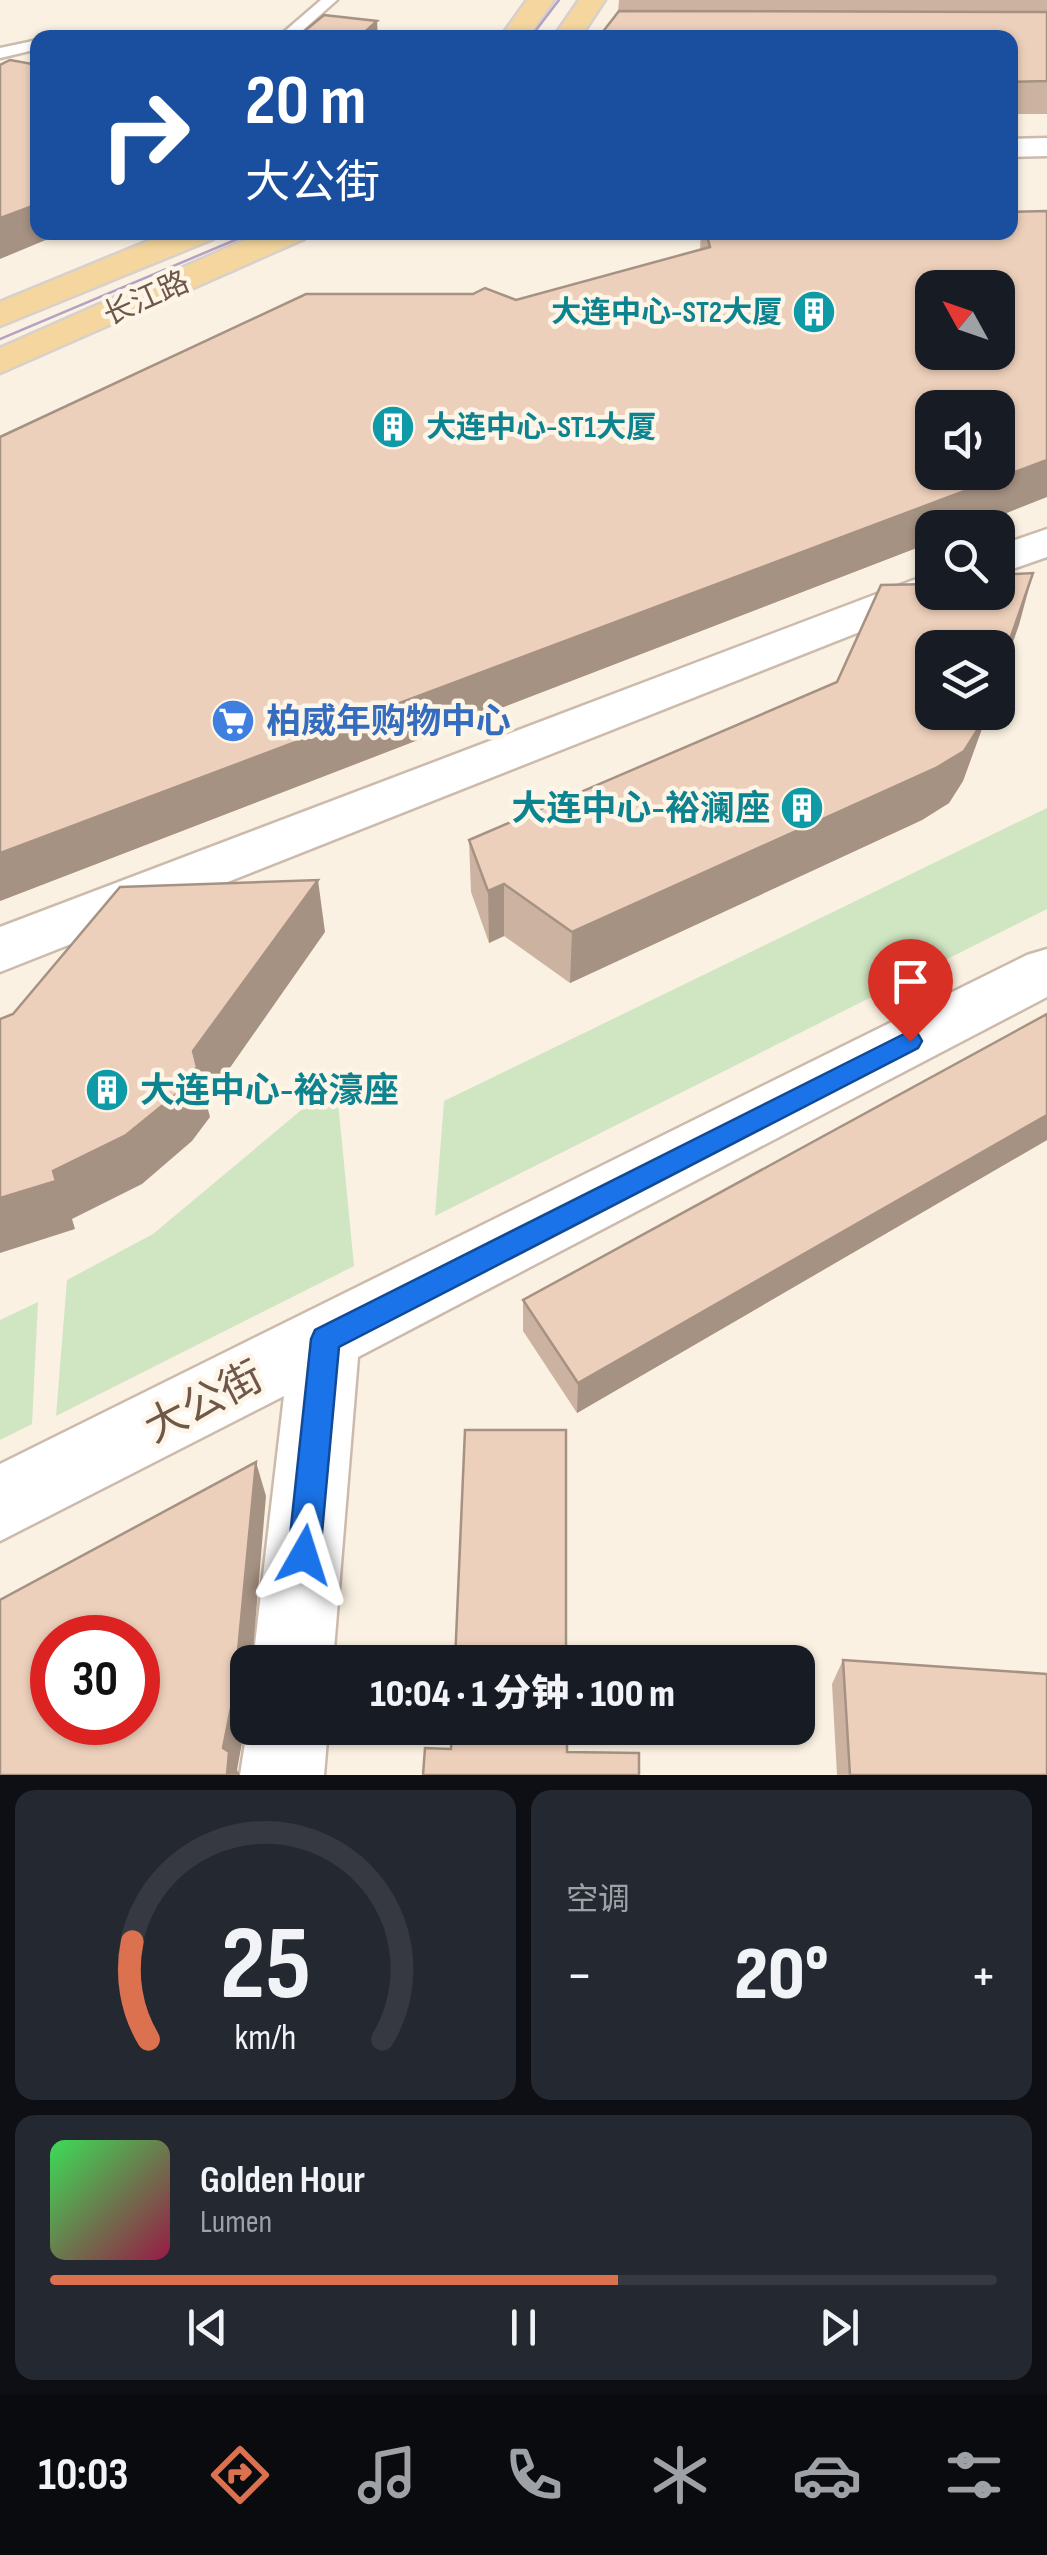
<!DOCTYPE html>
<html lang="zh">
<meta charset="utf-8">
<style>
body{margin:0;font-family:"Sofia Sans Condensed","Noto Sans SC",sans-serif;background:#242831;color:#f1f3f6;height:100vh;display:flex;flex-direction:column;font-size:38px;white-space:nowrap}
*{box-sizing:border-box;margin:0}
p{font-size:32px;color:#9ea1a6}
.icon{flex:none;width:55px;height:55px;fill:none;stroke:currentColor;stroke-width:2;stroke-linecap:round;stroke-linejoin:round}
.map{position:relative;height:1775px;overflow:hidden}
.details{display:flex;flex-direction:column;gap:15px;padding:15px;background:#0d0f14;flex:1}
.details>*{flex:none}
.top-card{position:absolute;left:30px;top:30px;width:988px;height:210px;border-radius:20px;box-shadow:0 2px 8px #0004;background:#1a4fa0;color:#fff;overflow:hidden}
.needle{width:65px;rotate:310deg}
.controls{position:absolute;left:915px;top:270px;display:grid;gap:20px}
.controls a{display:grid;place-items:center;width:100px;height:100px;border-radius:20px;background:#171b24;box-shadow:0 2px 8px #0004;font-size:50px}
.speed{position:absolute;left:30px;top:1615px;display:flex;gap:20px;font-size:50px;font-weight:700;text-align:center}
.speed>*{display:grid;place-content:center;width:130px;height:130px;border-radius:50%;background:#171b24;box-shadow:0 2px 8px #0004;line-height:1}
.speed .limit{border:15px solid #d22;background:#fff;color:#111}
.pin{position:absolute;display:grid;place-items:center;width:85px;height:85px;color:#fff;margin:-102px -42px;border-radius:50% 50% 50% 0;rotate:-45deg;box-shadow:0 0 10px #0007}
.pin .icon{rotate:45deg}
.me{position:absolute;width:110px;margin:-55px;rotate:6deg;stroke-linejoin:round;filter:drop-shadow(0 0 8px #0008)}
.turn{display:flex;align-items:center;gap:35px;height:210px;padding:0 50px;font-size:45px}
.turn .icon{width:130px;height:130px;stroke-width:2.5}
.turn b{display:block;font-size:70px;line-height:85px}
.big{font-size:75px;font-weight:800;line-height:1.1}
.details .tile{flex:1;display:flex;flex-direction:column;justify-content:center;gap:15px;min-width:0;padding:0 35px;border-radius:20px;background:#242831}
.details .dial{align-items:center;gap:0}
.dial svg{height:260px;overflow:visible;fill:none;stroke:#363941;stroke-width:7;stroke-linecap:round;text-anchor:middle}
.dial text{fill:#f1f3f6;stroke:none}
.song{display:flex;align-items:center;gap:30px}
.cover{width:120px;height:120px;border-radius:15px;background:linear-gradient(135deg,hsl(130 70% 55%),hsl(340 70% 35%))}
.played{height:10px;border-radius:5px;background:linear-gradient(90deg,#db714f 60%,#363941 60%)}
.keys{display:flex;justify-content:space-around;direction:ltr}
.heat{display:flex;justify-content:space-between;align-items:center;font-size:55px;direction:ltr}
.details .tiles{flex:1;display:grid;gap:15px;grid-template-columns:1fr 1fr}
.tile:last-child{grid-column:span 2}
.trip{position:absolute;left:230px;top:1645px;width:585px;height:100px;border-radius:20px;background:#171b24;box-shadow:0 2px 8px #0004;font-weight:800;line-height:100px;text-align:center}
.dock{display:flex;height:160px;justify-content:space-around;align-items:center;background:#090b0e;color:#9ea1a6}
.dock .icon{width:70px;height:70px}
.dock .active{color:#db714f}
.dock b{font-size:45px;color:#f1f3f6}
.map>svg:first-child{display:block}
.green{fill:#d0e6c2}
.lines{fill:none;stroke-linecap:round;stroke-linejoin:round}
.service-casing{stroke:#ccbbac;stroke-width:5}
.minor-casing{stroke:#ccbbac;stroke-width:5}
.tertiary-casing{stroke:#ccbbac;stroke-width:5}
.primary-casing{stroke:#d7d0cc;stroke-width:5}
.service{fill:#fff;fill-rule:evenodd}
.minor{fill:#fff;fill-rule:evenodd}
.tertiary{fill:#fff;fill-rule:evenodd}
.primary{fill:#f4d69e;fill-rule:evenodd}
.tram{stroke:#b4a2c2;stroke-width:2.5}
.wall{fill:#ccb3a1}
.shaded-wall{fill:#a69283}
.building{fill:#edd0bb;stroke:#a69283;stroke-width:2.5;fill-rule:evenodd}
.route{fill:#1a73e8;stroke:#114b97;stroke-width:2.5}
.labels{text-anchor:middle;stroke-width:9;stroke-linejoin:round;paint-order:stroke}
.far-street-label{font-size:30px;fill:#6f584a;stroke:#fdf5e7}
.far-culture-label{font-size:30px;font-weight:bold;fill:#0d838f;stroke:#fdf5e7;text-anchor:end}
.shop-label{font-size:35px;font-weight:bold;fill:#366cbe;stroke:#fdf5e7;text-anchor:start}
.culture-label{font-size:35px;font-weight:bold;fill:#0d838f;stroke:#fdf5e7;text-anchor:end}
.near-street-label{font-size:42px;fill:#6f584a;stroke:#fdf5e7}
</style>
<div class="map">
<svg width="1047" height="1775" viewBox="0 0 1047 1775">
<rect width="100%" height="100%" fill="#faf1e2"/>
<path class="green" d="M 1047,808 L 1047,909 L 435,1216 L 444,1101 Z
M 336,1081 L 354,1266 L 56,1416 L 67,1280 L 153,1234 Z
M 38,1302 L 32,1424 L 0,1440 L 0,1320 Z"/>
<g class="lines">
<g class="service-casing">
<path id="service" d="M 321,0 L 337,0 L 294,38 L 277,38 Z
M 38,40 L 38,49 L 0,58 L 0,48 Z"/>
</g>
<g class="minor-casing">
<path id="minor" d="M 1047,529 L 1047,557 L 998,574 L 998,546 Z
M 932,573 L 932,592 L 951,592 L 948,597 L 0,972 L 0,927 Z
M 1047,949 L 1047,997 L 358,1357 L 333,1662 L 253,1662 L 284,1396 L 0,1541 L 0,1464 L 1027,955 Z
M 248,1724 L 248,1728 L 328,1728 L 324,1775 L 240,1775 Z"/>
</g>
<g class="tertiary-casing">
<path id="tertiary" d="M 1047,138 L 1047,156 L 1010,157 L 1010,139 Z"/>
</g>
<g class="primary-casing">
<path id="primary" d="M 527,0 L 554,0 L 527,38 L 500,38 Z
M 579,0 L 605,0 L 580,38 L 553,38 Z
M 170,232 L 218,232 L 213,239 L 0,326 L 0,302 Z
M 263,232 L 309,232 L 304,239 L 0,373 L 0,348 Z"/>
</g>
<use href="#service" class="service"/>
<use href="#minor" class="minor"/>
<use href="#tertiary" class="tertiary"/>
<use href="#primary" class="primary"/>
<path class="tram" d="M 530,38 L 559,0
M 0,339 L 254,232"/>
</g>
<path class="wall" d="M 619,0 L 1047,0 L 1047,114 L 1010,114 L 1010,38 L 618,12 Z
M 701,232 L 1010,232 L 932,528 L 932,542 L 0,901 L 516,300 L 700,250 Z
M 1019,625 L 932,712 L 988,712 L 963,781 L 949,803 L 922,820 L 570,983 L 504,936 L 489,943 L 471,892 L 469,840 Z
M 1047,1014 L 1047,1140 L 577,1413 L 523,1331 L 523,1300 Z
M 843,1660 L 1047,1775 L 837,1775 L 832,1684 Z"/>
<path class="shaded-wall" d="M 377,21 L 378,38 L 358,38 Z
M 38,204 L 38,232 L 65,232 L 0,259 L 0,218 Z
M 1047,460 L 1047,497 L 969,528 L 932,528 L 932,542 L 0,901 L 0,853 Z
M 1033,573 L 1019,625 L 998,685 L 998,674 Z
M 984,712 L 988,712 L 963,781 L 949,803 L 922,820 L 570,983 L 572,932 Z
M 318,880 L 325,932 L 206,1102 L 210,1117 L 192,1141 L 142,1184 L 72,1219 L 75,1229 L 0,1253 L 0,1198 L 53,1171 L 193,1051 Z
M 504,884 L 504,936 L 489,943 L 488,891 Z
M 1047,1115 L 1047,1140 L 577,1413 L 578,1383 Z
M 256,1462 L 266,1496 L 252,1662 L 248,1662 L 246,1721 L 237,1770 L 240,1775 L 227,1775 L 223,1748 Z"/>
<path class="building" d="M 619,11 L 1047,12 L 1047,81 L 1010,82 L 1010,38 L 598,38 Z
M 324,15 L 377,21 L 358,38 L 296,38 Z
M 10,60 L 38,65 L 38,204 L 0,218 L 0,65 Z
M 1047,211 L 1047,460 L 0,853 L 0,437 L 306,294 L 473,294 L 485,288 L 516,300 L 710,247 L 706,232 L 1010,232 L 1010,212 ZM 932,288 L 998,288 L 998,352 L 932,352 ZM 932,408 L 998,408 L 998,472 L 932,472 Z
M 1033,573 L 998,674 L 998,648 L 932,648 L 932,712 L 984,712 L 978,729 L 964,751 L 936,768 L 572,932 L 504,884 L 488,891 L 469,840 L 837,682 L 881,585 L 932,584 L 932,592 L 998,592 L 998,575 Z
M 318,880 L 193,1051 L 197,1067 L 179,1092 L 126,1135 L 53,1171 L 56,1181 L 0,1198 L 0,1019 L 13,1014 L 120,887 Z
M 1047,1014 L 1047,1115 L 578,1383 L 523,1300 Z
M 465,1430 L 566,1430 L 566,1662 L 455,1662 Z
M 256,1462 L 234,1693 L 223,1748 L 229,1752 L 227,1775 L 0,1775 L 0,1600 ZM 52,1638 L 138,1638 L 138,1722 L 52,1722 Z
M 843,1660 L 1047,1674 L 1047,1775 L 850,1775 Z
M 452,1728 L 567,1728 L 567,1752 L 639,1753 L 639,1775 L 423,1775 L 425,1748 L 451,1749 Z"/>
<path class="route" d="M 910,1031 L 918,1034 L 922,1041 L 918,1048 L 339,1347 L 320,1555 L 315,1566 L 304,1571 L 293,1566 L 288,1555 L 311,1339 L 315,1330 Z"/>
<defs>
<g id="building-disc" transform="scale(2.25)"><circle r="9.5" fill="#0f9aa8" stroke="#fdf5e7"/><path d="M-4-6H4V6H1V3H-1V6H-4ZM-2.5-4.3h1.7v1.8h-1.7ZM.8-4.3h1.7v1.8H.8ZM-2.5-1h1.7V.8h-1.7ZM.8-1h1.7V.8H.8Z" fill="#fff"/></g>
<g id="supermarket-disc" transform="scale(2.25)"><circle r="9.5" fill="#3f7fe0" stroke="#fdf5e7"/><path d="M-6-5.5h2.5l.6 2H6L4.5 2H-2.5L-4.4-4H-6ZM-1.5 3.2a1.3 1.3 0 1 0 .1 0ZM3 3.2a1.3 1.3 0 1 0 .1 0Z" fill="#fff"/></g>
</defs>
<g fill-rule="evenodd">
<use href="#building-disc" x="814" y="312"/>
<use href="#building-disc" x="393" y="427"/>
<use href="#supermarket-disc" x="233" y="721"/>
<use href="#building-disc" x="802" y="808"/>
<use href="#building-disc" x="107" y="1090"/>
</g>
<g class="labels">
<g class="far-street-label">
<text transform="translate(146 298) rotate(-24)" y="10">长江路</text>
</g>
<g class="far-culture-label">
<text x="782" y="322">大连中心-ST2大厦</text>
<text x="426" y="437" text-anchor="start">大连中心-ST1大厦</text>
</g>
<g class="shop-label">
<text x="266" y="733">柏威年购物中心</text>
</g>
<g class="culture-label">
<text x="770" y="820">大连中心-裕澜座</text>
<text x="140" y="1102" text-anchor="start">大连中心-裕濠座</text>
</g>
<g class="near-street-label">
<text transform="translate(203 1401) rotate(-27)" y="15">大公街</text>
</g>
</g>
</svg>
<div class="controls">
<a><svg class="needle" viewBox="-14 -14 28 28"><path d="M0-13l5 13h-10z" fill="#e53935"/><path d="M0 13l5-13h-10z" fill="#9ea1a6"/></svg></a>
<a><svg class="icon" aria-label="sound" viewBox="0 0 24 24"><path d="M4 9h4l5-4v14l-5-4H4zM17 9q2 3 0 6"/></svg></a>
<a><svg class="icon" aria-label="search" viewBox="0 0 24 24"><circle cx="10" cy="10" r="6"/><path d="M15 15l6 6"/></svg></a>
<a><svg class="icon" aria-label="layers" viewBox="0 0 24 24"><path d="M12 4l9 5-9 5-9-5zM3 14l9 5 9-5"/></svg></a>
</div>
<div class="speed"><div class="limit">30</div></div>
<div class="pin" style="left:910px;top:1041px;background:#d93025"><svg class="icon" aria-label="arrive" viewBox="0 0 24 24"><path d="M6 21V4h12l-3 4 3 4H6"/></svg></div>
<svg class="me" style="left:304px;top:1555px" viewBox="-20 -20 40 40"><path d="M0-17L14 15 0 8-14 15z" fill="#1a73e8" stroke="#fff" stroke-width="4"/></svg>
<div class="trip">10:04 · 1 分钟 · 100 m</div>
<div class="top-card">
<div class="turn"><svg class="icon" aria-label="right" viewBox="0 0 24 24"><path d="M7 20v-9h11M14 6l5 5-5 5"/></svg><div><b>20 m</b>大公街</div></div>
</div>
</div>
<section class="details">
<div class="tiles">
<div class="tile dial"><svg viewBox="0 0 100 80">
<path d="M14 69A42 42 0 1 1 86 69"/>
<path d="M14 69A42 42 0 0 1 9 39" stroke="#db714f"/>
<text x="50" y="56" font-size="32" font-weight="700">25</text>
<text x="50" y="72" font-size="11">km/h</text>
</svg></div>
<div class="tile"><p>空调</p>
<div class="heat"><a>−</a><b class="big">20°</b><a>+</a></div>
</div>
<div class="tile">
<div class="song"><i class="cover"></i><div><b>Golden Hour</b><p>Lumen</p></div></div>
<div class="played"></div>
<div class="keys"><svg class="icon" aria-label="previous" viewBox="0 0 24 24"><path d="M18 5L8 12l10 7zM5 5v14"/></svg><svg class="icon" aria-label="pause" viewBox="0 0 24 24"><path d="M8 5v14M16 5v14"/></svg><svg class="icon" aria-label="next" viewBox="0 0 24 24"><path d="M6 5l10 7-10 7zM19 5v14"/></svg></div>
</div>
</div>
</section>
<nav class="dock">
<b>10:03</b>
<svg class="icon active" aria-label="directions" viewBox="0 0 24 24"><path d="M12 3l9 9-9 9-9-9zM9 14v-3h6M13 9l2 2-2 2"/></svg>
<svg class="icon" aria-label="music" viewBox="0 0 24 24"><path d="M9 18V5l10-2v13"/><circle cx="6" cy="18" r="3"/><circle cx="16" cy="16" r="3"/></svg>
<svg class="icon" aria-label="phone" viewBox="0 0 24 24"><path d="M5 4h4l2 5-3 2q2 4 5 5l2-3 5 2v4C11 20 4 13 5 4z"/></svg>
<svg class="icon" aria-label="climate" viewBox="0 0 24 24"><path d="M12 3v18M4 7l16 10M4 17L20 7"/></svg>
<svg class="icon" aria-label="car" viewBox="0 0 24 24"><path d="M5 17H2v-5l4-1 3-4h7l3 4 3 1v5h-3M9 17h6M6 11h13"/><circle cx="7" cy="17" r="2"/><circle cx="17" cy="17" r="2"/></svg>
<svg class="icon" aria-label="filters" viewBox="0 0 24 24"><path d="M4 7h16M4 17h16"/><circle cx="9" cy="7" r="2"/><circle cx="15" cy="17" r="2"/></svg>
</nav>
